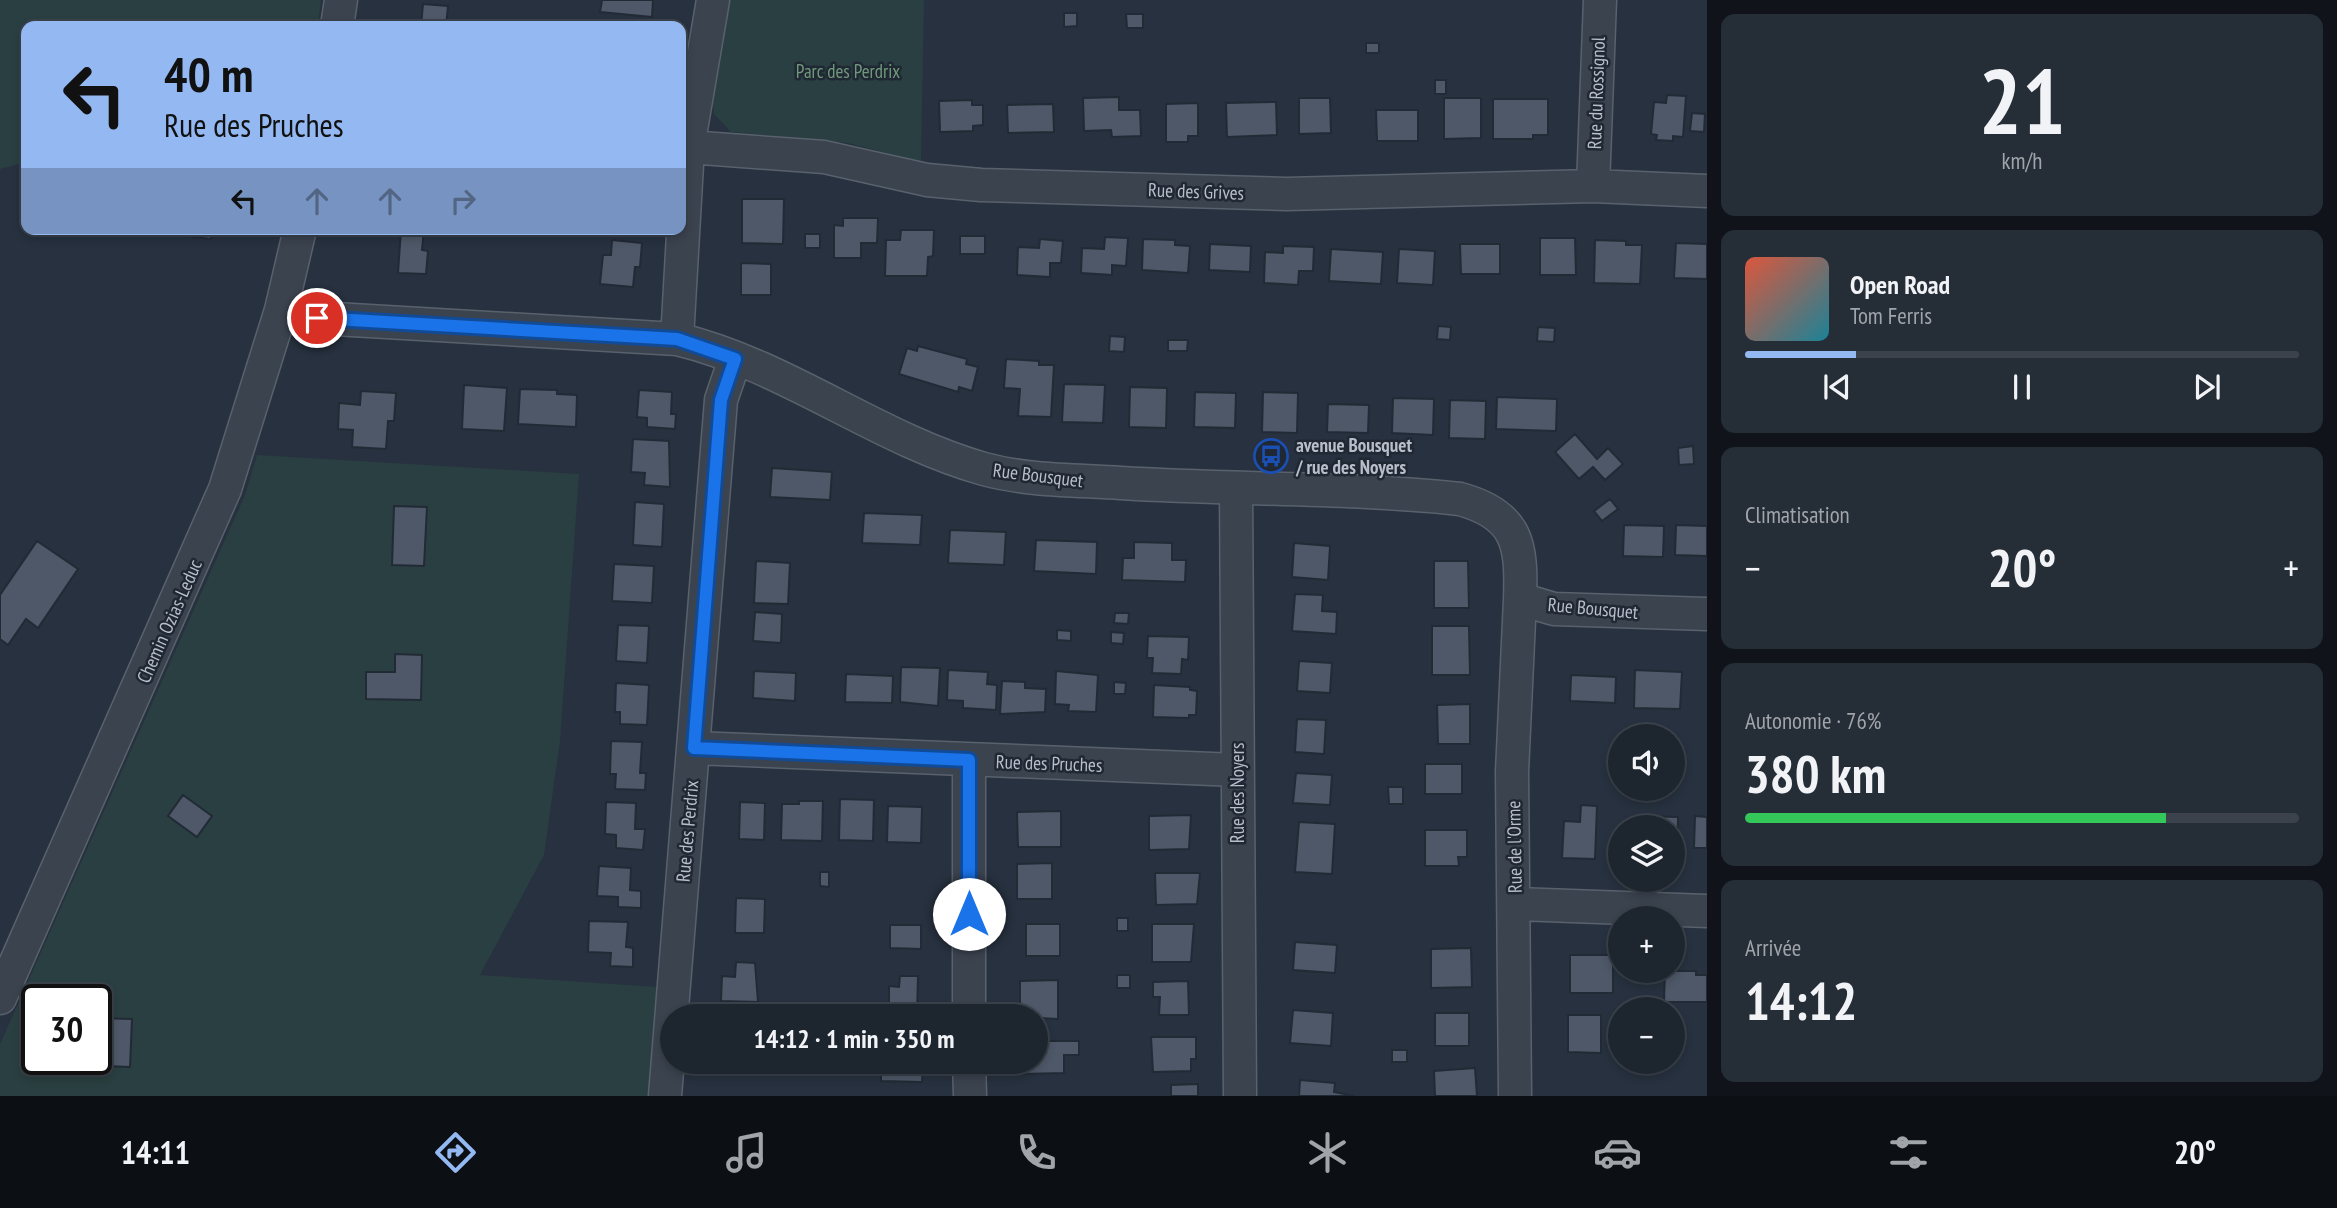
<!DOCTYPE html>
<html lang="fr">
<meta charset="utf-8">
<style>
body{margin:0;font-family:"PT Sans Narrow",sans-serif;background:#252d37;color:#f1f3f6;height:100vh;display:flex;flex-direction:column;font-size:26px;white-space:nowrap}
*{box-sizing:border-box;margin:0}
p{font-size:23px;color:#a0a5aa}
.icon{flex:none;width:38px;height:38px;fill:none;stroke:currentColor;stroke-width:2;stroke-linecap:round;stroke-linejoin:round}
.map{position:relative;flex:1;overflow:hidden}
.side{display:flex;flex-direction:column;gap:14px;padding:14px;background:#10141a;width:630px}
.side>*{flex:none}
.banner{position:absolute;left:21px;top:21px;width:665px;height:214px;border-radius:14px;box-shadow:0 4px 10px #0003,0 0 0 2px #3b424b;background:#94b8f2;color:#111;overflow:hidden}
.controls{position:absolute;left:1608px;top:724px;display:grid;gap:14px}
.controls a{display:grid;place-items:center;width:77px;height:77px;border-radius:50%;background:#1d252f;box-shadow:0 4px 10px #0003,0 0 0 2px #3b424b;font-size:35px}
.speed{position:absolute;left:21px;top:984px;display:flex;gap:14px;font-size:35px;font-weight:700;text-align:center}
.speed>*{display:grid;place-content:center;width:91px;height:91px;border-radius:50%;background:#1d252f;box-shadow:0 4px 10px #0003,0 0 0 2px #3b424b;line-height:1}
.speed .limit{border:4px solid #111;border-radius:10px;background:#fff;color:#111}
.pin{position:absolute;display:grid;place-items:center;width:60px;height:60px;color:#fff;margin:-30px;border:4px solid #fff;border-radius:50%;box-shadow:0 2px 7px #0007}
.me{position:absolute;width:77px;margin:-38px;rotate:0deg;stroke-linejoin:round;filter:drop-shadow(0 0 5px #0008)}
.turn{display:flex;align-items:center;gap:24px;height:147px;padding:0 28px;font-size:32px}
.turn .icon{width:91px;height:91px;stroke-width:2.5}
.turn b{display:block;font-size:49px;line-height:60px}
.lanes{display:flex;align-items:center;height:66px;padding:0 28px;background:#0003;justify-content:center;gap:35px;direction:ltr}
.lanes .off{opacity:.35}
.big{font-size:52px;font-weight:700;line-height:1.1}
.side .tile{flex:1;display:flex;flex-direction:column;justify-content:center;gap:10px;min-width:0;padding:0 24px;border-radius:14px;background:#252d37}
.side .dial{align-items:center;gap:0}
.dial b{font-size:91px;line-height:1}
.song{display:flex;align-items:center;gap:21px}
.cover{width:84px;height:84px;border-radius:10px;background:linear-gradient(135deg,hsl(10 70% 55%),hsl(190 70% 35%))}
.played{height:7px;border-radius:4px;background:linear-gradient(90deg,#94b8f2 20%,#3b424b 20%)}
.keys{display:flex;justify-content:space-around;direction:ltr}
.heat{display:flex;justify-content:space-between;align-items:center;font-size:38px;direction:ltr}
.charge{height:10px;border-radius:5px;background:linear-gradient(90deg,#34c759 76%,#3b424b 0)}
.trip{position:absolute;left:660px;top:1004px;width:388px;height:70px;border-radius:35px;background:#1d252f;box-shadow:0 4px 10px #0003,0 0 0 2px #3b424b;font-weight:700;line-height:70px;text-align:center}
.tabs{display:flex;height:112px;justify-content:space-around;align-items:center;background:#0c0f13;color:#a0a5aa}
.tabs .icon{width:49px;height:49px}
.tabs .on{color:#94b8f2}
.tabs b{font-size:32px;color:#f1f3f6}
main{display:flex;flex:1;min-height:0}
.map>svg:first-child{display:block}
.green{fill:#2a3f41;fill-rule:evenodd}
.building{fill:#4e5868;stroke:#222a36;stroke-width:2}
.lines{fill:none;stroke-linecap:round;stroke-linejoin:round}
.minor-casing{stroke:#59616d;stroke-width:35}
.minor{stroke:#3b434f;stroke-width:32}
.route-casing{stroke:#114b97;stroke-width:18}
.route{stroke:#1a73e8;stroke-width:12}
.labels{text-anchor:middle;stroke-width:5;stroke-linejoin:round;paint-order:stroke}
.park-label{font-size:19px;fill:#70997a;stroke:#202834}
.street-label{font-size:19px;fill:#b8beca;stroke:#202834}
.poi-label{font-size:19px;font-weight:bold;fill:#b8beca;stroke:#202834;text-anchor:start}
</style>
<main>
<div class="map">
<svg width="1707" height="1096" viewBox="0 0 1707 1096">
<rect width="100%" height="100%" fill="#27313f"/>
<path class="green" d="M 0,0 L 321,0 L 318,26 L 26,26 L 26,162 L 0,169 Z
M 729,0 L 924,0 L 921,162 L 848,143 L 731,132 L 714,114 L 712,98 Z
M 257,455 L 579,474 L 560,741 L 544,855 L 480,975 L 658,987 L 649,1096 L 0,1096 L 0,1044 L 245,495 ZM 37,999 L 96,999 L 96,1059 L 37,1059 Z"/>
<path class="building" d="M 602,0 L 653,0 L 652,17 L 600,12 Z
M 423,4 L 448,6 L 446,26 L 421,26 Z
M 1064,13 L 1077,13 L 1077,26 L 1064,27 Z
M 1126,14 L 1143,14 L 1143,28 L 1127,28 Z
M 1366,43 L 1379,43 L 1379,53 L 1366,53 Z
M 1435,80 L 1446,80 L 1446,94 L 1435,94 Z
M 1667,95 L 1686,96 L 1683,137 L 1673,136 L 1673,141 L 1656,140 L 1657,135 L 1651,134 L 1654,102 L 1666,103 Z
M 1119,97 L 1119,110 L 1140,110 L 1141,136 L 1112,137 L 1111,130 L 1084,131 L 1083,98 Z
M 1299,98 L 1330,98 L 1331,133 L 1299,134 Z
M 1444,98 L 1481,98 L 1481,138 L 1444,139 Z
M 1493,99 L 1548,99 L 1548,135 L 1533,135 L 1533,139 L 1493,139 Z
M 972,100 L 972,105 L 983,105 L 983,125 L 973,126 L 973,131 L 940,132 L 939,101 Z
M 1276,102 L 1277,135 L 1227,137 L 1226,103 Z
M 1198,103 L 1198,136 L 1188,136 L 1188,142 L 1166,142 L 1166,104 Z
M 1053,104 L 1054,132 L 1008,133 L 1007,105 Z
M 1376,110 L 1418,110 L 1418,141 L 1377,141 Z
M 1692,113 L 1705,114 L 1704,132 L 1690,131 Z
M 742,199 L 784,199 L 783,244 L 742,243 Z
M 843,218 L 878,218 L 877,243 L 861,243 L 861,258 L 834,258 L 834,225 L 843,226 Z
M 187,229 L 212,229 L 211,239 L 186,236 Z
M 401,229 L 424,229 L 422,250 L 428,251 L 426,274 L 398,273 Z
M 901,230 L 934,230 L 933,256 L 928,257 L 927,276 L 885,276 L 886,240 L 900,240 Z
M 805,234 L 820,234 L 820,248 L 805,248 Z
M 960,236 L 985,236 L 985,254 L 960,254 Z
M 1105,237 L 1128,238 L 1126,266 L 1112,265 L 1112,275 L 1081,273 L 1082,248 L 1104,249 Z
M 1540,238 L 1575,238 L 1576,275 L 1540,275 Z
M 1040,239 L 1063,241 L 1061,263 L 1050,263 L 1050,277 L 1017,275 L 1018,247 L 1039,248 Z
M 1143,239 L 1175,240 L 1175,245 L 1190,246 L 1188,273 L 1142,270 Z
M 612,240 L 642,243 L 640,267 L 635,267 L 633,287 L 600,284 L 603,255 L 611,255 Z
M 1595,240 L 1626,241 L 1626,245 L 1642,245 L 1640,284 L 1594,283 Z
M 1676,243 L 1707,244 L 1707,279 L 1674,278 Z
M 1210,244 L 1251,246 L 1250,272 L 1209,270 Z
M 1460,244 L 1500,244 L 1500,274 L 1461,274 Z
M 1283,246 L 1314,247 L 1313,271 L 1299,271 L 1298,285 L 1264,283 L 1265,252 L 1283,253 Z
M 1331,249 L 1383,252 L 1381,284 L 1329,281 Z
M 1399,249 L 1435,251 L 1433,285 L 1397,283 Z
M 741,263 L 771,264 L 771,295 L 741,295 Z
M 1438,326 L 1451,327 L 1450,340 L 1437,339 Z
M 1538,327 L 1555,328 L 1554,342 L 1537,341 Z
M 1110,336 L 1125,337 L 1124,352 L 1109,351 Z
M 1168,340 L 1188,340 L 1187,351 L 1168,351 Z
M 918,346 L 967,359 L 966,364 L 978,367 L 972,391 L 959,387 L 958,392 L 899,374 L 907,348 L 917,351 Z
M 1006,359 L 1039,361 L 1039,365 L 1054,365 L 1051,417 L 1018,416 L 1020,389 L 1004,388 Z
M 1064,384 L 1105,385 L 1103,423 L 1062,422 Z
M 464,385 L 507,388 L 504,431 L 462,429 Z
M 1130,387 L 1167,388 L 1166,428 L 1129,427 Z
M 520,389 L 557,390 L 557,394 L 577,395 L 576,427 L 518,424 Z
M 639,390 L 672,392 L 671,414 L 676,414 L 675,429 L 647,427 L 647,418 L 637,417 Z
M 361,391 L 396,393 L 394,421 L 388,421 L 386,449 L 352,447 L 353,430 L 338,429 L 339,403 L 360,405 Z
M 1195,392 L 1236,393 L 1235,428 L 1194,427 Z
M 1263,392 L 1298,393 L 1297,433 L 1262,432 Z
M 1497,397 L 1557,399 L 1556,431 L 1496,429 Z
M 1393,398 L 1434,399 L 1433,435 L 1392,433 Z
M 1450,400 L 1486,401 L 1485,439 L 1449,438 Z
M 1328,404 L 1369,405 L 1368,433 L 1327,432 Z
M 1575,434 L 1597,459 L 1608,448 L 1623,464 L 1605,480 L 1593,467 L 1579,479 L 1555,452 Z
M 633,439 L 669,441 L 670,487 L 644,485 L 645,473 L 631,472 Z
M 1693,446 L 1694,464 L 1679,465 L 1678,448 Z
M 772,468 L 832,472 L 830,500 L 770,497 Z
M 1610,499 L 1618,509 L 1602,521 L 1594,511 Z
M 635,502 L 664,504 L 662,547 L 633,545 Z
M 394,506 L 427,507 L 424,566 L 392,565 Z
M 864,513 L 922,515 L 920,545 L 862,543 Z
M 1624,525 L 1664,526 L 1663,557 L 1623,556 Z
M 1676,525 L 1707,526 L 1707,556 L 1675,555 Z
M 950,530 L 1006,532 L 1004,565 L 948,563 Z
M 1036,540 L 1097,542 L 1096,574 L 1034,571 Z
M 37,541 L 78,569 L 38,628 L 26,619 L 8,645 L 0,639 L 0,595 Z
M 1134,542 L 1172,543 L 1172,560 L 1186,560 L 1185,582 L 1122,580 L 1123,558 L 1134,558 Z
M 1294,543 L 1330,546 L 1328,580 L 1292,577 Z
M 756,561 L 790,563 L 788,604 L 754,603 Z
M 1434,561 L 1468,561 L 1469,608 L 1434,608 Z
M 614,564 L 654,566 L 652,603 L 612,601 Z
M 1295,594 L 1323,595 L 1322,611 L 1337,612 L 1336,634 L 1292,631 Z
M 755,612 L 782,614 L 781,643 L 753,641 Z
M 1115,613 L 1129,613 L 1128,624 L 1114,623 Z
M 618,625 L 649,626 L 647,663 L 616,661 Z
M 1432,626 L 1469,626 L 1470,675 L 1432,675 Z
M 1057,630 L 1071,631 L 1071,641 L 1057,640 Z
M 1111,632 L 1124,633 L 1123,644 L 1111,643 Z
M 1148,636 L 1189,637 L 1188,660 L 1182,659 L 1181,674 L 1152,673 L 1153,658 L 1147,658 Z
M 395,654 L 422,655 L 421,700 L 366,699 L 366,672 L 395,672 Z
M 1299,661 L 1332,663 L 1330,693 L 1297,691 Z
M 901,667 L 940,668 L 938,706 L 900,702 Z
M 948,670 L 988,672 L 987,684 L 997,685 L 996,710 L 963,708 L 963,701 L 947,700 Z
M 1635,670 L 1682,672 L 1680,709 L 1634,708 Z
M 754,671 L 796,673 L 795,701 L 753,698 Z
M 1056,671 L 1098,675 L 1096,712 L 1068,711 L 1069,705 L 1055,704 Z
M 846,674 L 893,676 L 892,703 L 845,702 Z
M 1571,675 L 1616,677 L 1615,703 L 1570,701 Z
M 1002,681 L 1025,682 L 1025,688 L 1046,689 L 1045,712 L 1000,714 Z
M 1114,682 L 1126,683 L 1125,694 L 1114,694 Z
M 616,683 L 649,685 L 647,725 L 620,724 L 620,712 L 615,712 Z
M 1154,685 L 1190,687 L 1190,690 L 1197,691 L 1196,715 L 1189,715 L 1189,718 L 1153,717 Z
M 1470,704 L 1470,744 L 1438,744 L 1437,705 Z
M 1297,719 L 1326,720 L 1324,754 L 1295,752 Z
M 611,741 L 642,742 L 640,773 L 646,773 L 645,790 L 615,789 L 616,774 L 610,774 Z
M 1425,764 L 1462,764 L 1462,794 L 1425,794 Z
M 1296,773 L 1332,775 L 1330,805 L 1293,803 Z
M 1388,787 L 1403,787 L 1403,804 L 1389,804 Z
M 183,795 L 212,816 L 197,837 L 168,816 Z
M 840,799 L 874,800 L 873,841 L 839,840 Z
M 799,801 L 823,801 L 822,841 L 781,840 L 782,804 L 799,804 Z
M 606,802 L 636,803 L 635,829 L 645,829 L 643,850 L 616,848 L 616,835 L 605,834 Z
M 740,802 L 765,803 L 764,840 L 739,839 Z
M 1581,805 L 1597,806 L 1595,859 L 1562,858 L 1564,821 L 1580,822 Z
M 888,806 L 922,807 L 921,843 L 887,842 Z
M 1061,811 L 1061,847 L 1018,847 L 1017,812 Z
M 1191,815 L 1189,849 L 1149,850 L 1149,816 Z
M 1633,816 L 1678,817 L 1677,860 L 1673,860 L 1673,828 L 1632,828 Z
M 1695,816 L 1707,817 L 1707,848 L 1694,848 Z
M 1299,822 L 1335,824 L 1332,874 L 1295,872 Z
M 1425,830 L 1467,830 L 1467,857 L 1458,857 L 1459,866 L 1425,866 Z
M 1052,863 L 1052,899 L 1017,899 L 1017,864 Z
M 599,866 L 631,868 L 630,890 L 641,891 L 641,908 L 618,907 L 618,897 L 597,896 Z
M 820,872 L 829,872 L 829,887 L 820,886 Z
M 1155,873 L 1200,873 L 1197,904 L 1156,905 Z
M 736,898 L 765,899 L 764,933 L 735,933 Z
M 1117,918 L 1128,918 L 1128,931 L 1117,931 Z
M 589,921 L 628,922 L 626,947 L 633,948 L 633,967 L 610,966 L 611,953 L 588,952 Z
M 1026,924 L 1060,924 L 1060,956 L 1026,956 Z
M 1152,924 L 1194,924 L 1191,962 L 1152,962 Z
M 890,925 L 921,925 L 921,949 L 890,948 Z
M 1295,942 L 1337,945 L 1335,973 L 1293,970 Z
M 1471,948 L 1472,987 L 1431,988 L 1431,949 Z
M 1570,955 L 1613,955 L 1613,993 L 1570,993 Z
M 736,962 L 755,963 L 758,1002 L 721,1001 L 722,976 L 735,977 Z
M 1665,971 L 1696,971 L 1696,975 L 1707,975 L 1707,1002 L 1664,1002 Z
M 1117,975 L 1130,975 L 1130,988 L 1117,988 Z
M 900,976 L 918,976 L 917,1014 L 889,1013 L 889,986 L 899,987 Z
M 1058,980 L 1058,1019 L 1020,1017 L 1020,981 Z
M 1188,981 L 1189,1015 L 1159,1015 L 1160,997 L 1153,997 L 1153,982 Z
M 1293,1010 L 1333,1013 L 1331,1046 L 1290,1043 Z
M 1435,1013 L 1469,1013 L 1469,1046 L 1435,1046 Z
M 1568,1015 L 1601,1015 L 1601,1053 L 1568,1052 Z
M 96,1018 L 132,1019 L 130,1067 L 81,1065 L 82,1059 L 96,1059 Z
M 1151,1037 L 1196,1037 L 1196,1059 L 1191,1059 L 1191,1071 L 1153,1072 Z
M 1036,1041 L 1079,1041 L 1079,1055 L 1064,1055 L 1064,1073 L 1021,1074 L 1021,1062 L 1036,1062 Z
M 1392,1050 L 1407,1050 L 1407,1062 L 1392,1062 Z
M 721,1062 L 750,1062 L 749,1072 L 721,1072 Z
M 881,1062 L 923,1064 L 922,1082 L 881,1081 Z
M 1475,1068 L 1477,1096 L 1435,1096 L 1434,1071 Z
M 1300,1080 L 1335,1083 L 1334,1092 L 1354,1096 L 1299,1096 Z
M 1198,1084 L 1198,1096 L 1171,1096 L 1171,1085 Z"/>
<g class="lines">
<g class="minor-casing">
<path id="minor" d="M 337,26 L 341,0
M 688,147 L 824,157 L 927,180 L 981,185 L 1287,194 L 1593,186 L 1707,191
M 1593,186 L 1600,0
M 281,310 L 318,318 L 677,339 C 786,365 877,439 984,469 C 1028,481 1076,480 1121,483 C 1233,490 1348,487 1460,499 C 1518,515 1522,544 1520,599 L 1554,609 L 1707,614
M 677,339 L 688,147 L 713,0
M 1236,489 L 1240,1096
M 694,748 L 1237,770
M 969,760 L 969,1017
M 1515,904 L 1707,911
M 0,998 L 225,489 L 281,310 L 300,229
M 969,1062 L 970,1096
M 665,1096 L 721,400 L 735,359
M 1515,1096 L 1512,772 L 1520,599"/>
</g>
<use href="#minor" class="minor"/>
</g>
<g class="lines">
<g class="route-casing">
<path id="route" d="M 317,318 L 677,339 L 735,359 L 721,400 L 694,748 L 969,760 L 969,914"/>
</g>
<use href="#route" class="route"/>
</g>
<defs>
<g id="bus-ring" transform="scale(1.75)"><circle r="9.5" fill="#202834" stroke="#1a4fb4" stroke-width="1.5"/><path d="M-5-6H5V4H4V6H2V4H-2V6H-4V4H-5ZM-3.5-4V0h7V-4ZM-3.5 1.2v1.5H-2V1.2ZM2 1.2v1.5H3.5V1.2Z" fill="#1a4fb4"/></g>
</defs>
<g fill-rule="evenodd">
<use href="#bus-ring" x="1271" y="456"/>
</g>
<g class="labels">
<g class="park-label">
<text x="848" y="78">Parc des Perdrix</text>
</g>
<g class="street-label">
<text transform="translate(1596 93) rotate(-88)" y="7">Rue du Rossignol</text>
<text transform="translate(1196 191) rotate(2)" y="7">Rue des Grives</text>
<text transform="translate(1038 475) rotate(7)" y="7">Rue Bousquet</text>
<text transform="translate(1593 608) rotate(5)" y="7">Rue Bousquet</text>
<text transform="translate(169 621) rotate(-66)" y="7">Chemin Ozias-Leduc</text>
<text transform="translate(1049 763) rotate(2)" y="7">Rue des Pruches</text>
<text transform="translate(1237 793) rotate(-90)" y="7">Rue des Noyers</text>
<text transform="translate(687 831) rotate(-85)" y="7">Rue des Perdrix</text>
<text transform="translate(1514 847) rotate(-91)" y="7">Rue de l'Orme</text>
</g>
<g class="poi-label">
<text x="1296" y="452">avenue Bousquet<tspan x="1296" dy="22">/ rue des Noyers</tspan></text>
</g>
</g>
</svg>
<div class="controls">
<a><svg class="icon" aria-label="sound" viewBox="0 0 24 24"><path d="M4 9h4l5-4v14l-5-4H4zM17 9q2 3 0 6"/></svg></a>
<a><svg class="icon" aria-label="layers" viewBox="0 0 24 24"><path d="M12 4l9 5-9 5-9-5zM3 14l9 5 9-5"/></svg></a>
<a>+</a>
<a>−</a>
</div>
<div class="speed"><div class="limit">30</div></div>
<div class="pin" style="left:317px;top:318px;background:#d93025"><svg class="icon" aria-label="arrive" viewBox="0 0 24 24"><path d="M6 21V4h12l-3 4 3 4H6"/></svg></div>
<svg class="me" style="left:969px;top:914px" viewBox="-20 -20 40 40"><circle r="19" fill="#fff"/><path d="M0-13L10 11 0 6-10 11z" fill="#1a73e8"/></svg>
<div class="trip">14:12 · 1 min · 350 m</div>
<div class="banner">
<div class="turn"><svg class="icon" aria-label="left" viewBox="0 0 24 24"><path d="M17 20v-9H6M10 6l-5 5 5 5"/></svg><div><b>40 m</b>Rue des Pruches</div></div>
<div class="lanes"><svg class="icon" aria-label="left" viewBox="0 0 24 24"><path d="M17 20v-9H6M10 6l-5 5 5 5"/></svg><svg class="icon off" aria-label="ahead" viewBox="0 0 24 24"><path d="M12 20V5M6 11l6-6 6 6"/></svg><svg class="icon off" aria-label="ahead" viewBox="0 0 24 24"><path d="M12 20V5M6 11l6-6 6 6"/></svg><svg class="icon off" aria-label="right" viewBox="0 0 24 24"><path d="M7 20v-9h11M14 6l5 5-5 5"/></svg></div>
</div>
</div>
<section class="side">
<div class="tile dial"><b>21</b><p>km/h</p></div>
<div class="tile">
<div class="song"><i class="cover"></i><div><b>Open Road</b><p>Tom Ferris</p></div></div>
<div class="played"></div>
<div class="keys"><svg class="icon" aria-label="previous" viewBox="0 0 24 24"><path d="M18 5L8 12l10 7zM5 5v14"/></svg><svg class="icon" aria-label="pause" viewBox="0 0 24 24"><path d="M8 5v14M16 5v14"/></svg><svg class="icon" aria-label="next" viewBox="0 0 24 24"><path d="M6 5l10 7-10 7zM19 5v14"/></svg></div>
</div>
<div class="tile"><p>Climatisation</p>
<div class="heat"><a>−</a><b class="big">20°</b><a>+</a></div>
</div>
<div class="tile"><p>Autonomie · 76%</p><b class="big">380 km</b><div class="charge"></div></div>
<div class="tile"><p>Arrivée</p><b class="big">14:12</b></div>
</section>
</main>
<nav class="tabs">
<b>14:11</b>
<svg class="icon on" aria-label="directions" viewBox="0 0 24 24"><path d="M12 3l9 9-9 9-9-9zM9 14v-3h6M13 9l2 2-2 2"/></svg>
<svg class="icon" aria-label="music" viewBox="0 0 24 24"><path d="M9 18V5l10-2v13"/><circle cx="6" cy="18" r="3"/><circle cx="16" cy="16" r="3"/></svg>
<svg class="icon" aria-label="phone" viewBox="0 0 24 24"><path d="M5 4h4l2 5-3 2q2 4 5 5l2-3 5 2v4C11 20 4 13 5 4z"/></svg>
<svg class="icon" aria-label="climate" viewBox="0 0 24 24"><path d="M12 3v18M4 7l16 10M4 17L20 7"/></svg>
<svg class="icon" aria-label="car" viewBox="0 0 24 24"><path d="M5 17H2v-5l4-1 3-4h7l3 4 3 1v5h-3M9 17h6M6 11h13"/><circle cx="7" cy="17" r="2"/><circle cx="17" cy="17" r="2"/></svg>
<svg class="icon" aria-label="filters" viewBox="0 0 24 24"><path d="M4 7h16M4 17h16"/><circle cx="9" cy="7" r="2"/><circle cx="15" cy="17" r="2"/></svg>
<b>20°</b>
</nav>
